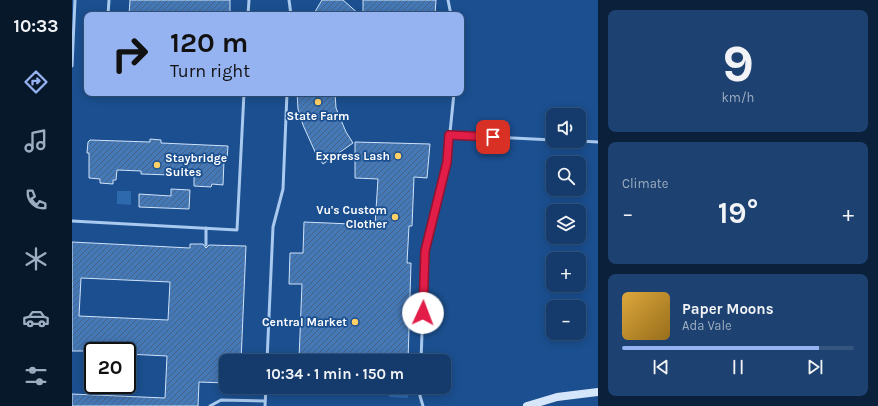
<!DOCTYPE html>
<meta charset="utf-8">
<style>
body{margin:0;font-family:Karla,sans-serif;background:#1d4271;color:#f1f3f6;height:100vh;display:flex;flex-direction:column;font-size:15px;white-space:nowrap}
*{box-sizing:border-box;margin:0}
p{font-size:13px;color:#9dadc1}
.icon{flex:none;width:22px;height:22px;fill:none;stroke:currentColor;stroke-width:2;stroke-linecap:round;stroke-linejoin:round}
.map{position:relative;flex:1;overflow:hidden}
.panel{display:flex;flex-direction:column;gap:10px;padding:10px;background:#0b203b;width:280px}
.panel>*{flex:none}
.banner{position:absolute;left:12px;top:12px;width:380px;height:84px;border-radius:8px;box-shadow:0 2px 10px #0003,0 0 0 1px #33557e;background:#95b2f1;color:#111;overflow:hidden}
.buttons{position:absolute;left:474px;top:108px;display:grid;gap:8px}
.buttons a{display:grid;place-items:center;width:40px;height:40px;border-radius:8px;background:#143b6b;box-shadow:0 2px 10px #0003,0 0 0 1px #33557e;font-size:20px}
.speed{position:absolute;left:12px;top:342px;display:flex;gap:8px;font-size:20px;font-weight:700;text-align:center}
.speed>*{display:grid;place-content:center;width:52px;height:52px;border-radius:50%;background:#143b6b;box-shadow:0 2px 10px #0003,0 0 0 1px #33557e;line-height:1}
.speed .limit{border:2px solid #111;border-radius:6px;background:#fff;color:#111}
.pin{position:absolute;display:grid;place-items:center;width:34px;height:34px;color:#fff;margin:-17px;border-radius:8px;box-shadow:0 2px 6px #0006}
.me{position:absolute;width:44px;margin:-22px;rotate:2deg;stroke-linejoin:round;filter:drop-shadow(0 0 3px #0008)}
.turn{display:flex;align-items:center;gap:14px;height:84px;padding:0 20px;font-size:18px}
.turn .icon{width:52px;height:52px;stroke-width:2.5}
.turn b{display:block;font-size:28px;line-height:34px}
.big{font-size:30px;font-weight:700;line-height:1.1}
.panel .tile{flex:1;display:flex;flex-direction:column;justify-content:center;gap:6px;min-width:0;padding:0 14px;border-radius:8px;background:#1d4271}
.panel .dial{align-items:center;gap:0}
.dial b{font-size:52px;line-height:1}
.song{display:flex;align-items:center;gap:12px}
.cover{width:48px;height:48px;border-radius:6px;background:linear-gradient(135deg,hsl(40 70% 55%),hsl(40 70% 35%))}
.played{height:4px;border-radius:2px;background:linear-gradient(90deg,#95b2f1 85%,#33557e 85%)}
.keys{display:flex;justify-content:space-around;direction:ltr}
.heat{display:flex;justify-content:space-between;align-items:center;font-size:22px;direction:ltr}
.trip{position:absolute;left:147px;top:354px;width:232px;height:40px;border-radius:8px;background:#143b6b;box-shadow:0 2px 10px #0003,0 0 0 1px #33557e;font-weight:700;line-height:40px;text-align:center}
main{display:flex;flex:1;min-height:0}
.tab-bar{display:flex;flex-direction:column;width:72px;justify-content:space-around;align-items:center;background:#08182b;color:#9dadc1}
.tab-bar .icon{width:28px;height:28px}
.tab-bar .active{color:#95b2f1}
.tab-bar b{font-size:18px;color:#f1f3f6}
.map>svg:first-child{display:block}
.forest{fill:url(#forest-crowns)}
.pitch{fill:#2e69ad}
.building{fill:url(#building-hatch);stroke:#cfe3fa;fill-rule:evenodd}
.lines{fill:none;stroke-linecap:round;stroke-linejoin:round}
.lane{stroke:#a9c9ee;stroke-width:3}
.secondary{stroke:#d6e6fa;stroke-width:8}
.route-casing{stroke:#92132f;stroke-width:10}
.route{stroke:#e11d48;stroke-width:7}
.poi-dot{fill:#ffd166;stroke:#1b4f8f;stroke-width:1.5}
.labels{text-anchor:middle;stroke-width:3.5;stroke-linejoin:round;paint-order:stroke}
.poi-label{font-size:12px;font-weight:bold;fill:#fff;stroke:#1b4f8f;text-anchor:end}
</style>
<main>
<nav class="tab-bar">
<b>10:33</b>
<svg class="icon active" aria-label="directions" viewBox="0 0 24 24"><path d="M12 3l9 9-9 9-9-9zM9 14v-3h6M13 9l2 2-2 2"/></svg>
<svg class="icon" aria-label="music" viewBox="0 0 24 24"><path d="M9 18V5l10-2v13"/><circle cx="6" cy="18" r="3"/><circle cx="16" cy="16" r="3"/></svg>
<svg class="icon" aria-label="phone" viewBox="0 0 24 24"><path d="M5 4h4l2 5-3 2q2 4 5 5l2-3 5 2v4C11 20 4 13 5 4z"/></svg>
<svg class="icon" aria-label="climate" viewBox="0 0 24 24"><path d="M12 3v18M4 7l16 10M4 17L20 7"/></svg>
<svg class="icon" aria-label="car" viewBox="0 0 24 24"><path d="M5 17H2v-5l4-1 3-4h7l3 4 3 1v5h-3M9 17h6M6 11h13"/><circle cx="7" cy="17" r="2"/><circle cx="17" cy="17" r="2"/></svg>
<svg class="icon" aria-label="filters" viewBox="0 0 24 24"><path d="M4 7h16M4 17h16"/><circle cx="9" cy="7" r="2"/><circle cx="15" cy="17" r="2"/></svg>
</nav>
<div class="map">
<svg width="526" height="406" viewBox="0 0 526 406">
<defs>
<pattern id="forest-crowns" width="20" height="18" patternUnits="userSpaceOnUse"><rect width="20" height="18" fill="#2e69ad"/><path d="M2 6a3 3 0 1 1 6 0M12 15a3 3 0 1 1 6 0" fill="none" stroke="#4d80b9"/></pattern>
<pattern id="building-hatch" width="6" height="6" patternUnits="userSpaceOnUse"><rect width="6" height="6" fill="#4478b7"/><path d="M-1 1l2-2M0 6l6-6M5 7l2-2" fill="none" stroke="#486282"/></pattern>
</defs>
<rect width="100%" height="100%" fill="#1b4f8f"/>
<path class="forest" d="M 318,387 L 337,387 L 336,398 L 317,397 Z"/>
<path class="pitch" d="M 45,191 L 59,191 L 59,205 L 45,204 Z"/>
<path class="building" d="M 58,0 L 158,0 L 158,15 L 57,15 Z
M 250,0 L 271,0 L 288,15 L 241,15 Z
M 291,0 L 364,0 L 363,15 L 291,15 Z
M 225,93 L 263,93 L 264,108 L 274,132 L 281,143 L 251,164 L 244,154 L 231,125 L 226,109 Z
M 78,139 L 89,140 L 89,143 L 156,146 L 155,160 L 152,160 L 151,185 L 140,184 L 139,187 L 122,186 L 122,174 L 99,173 L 99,175 L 69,174 L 69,171 L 45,170 L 44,180 L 41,180 L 41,184 L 28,183 L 28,179 L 17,178 L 17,153 L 15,153 L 16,142 L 18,140 L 78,142 Z
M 283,142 L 358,144 L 355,178 L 342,177 L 340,226 L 337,226 L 335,263 L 339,263 L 336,361 L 227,359 L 230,284 L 217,284 L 218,253 L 231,253 L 232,222 L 303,225 L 306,179 L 283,178 Z
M 99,189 L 118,190 L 117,209 L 67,207 L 67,194 L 99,196 Z
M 0,242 L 118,248 L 118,244 L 131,244 L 134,248 L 137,245 L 174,246 L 169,361 L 154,361 L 154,383 L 127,382 L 126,406 L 0,406 L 0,394 L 93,398 L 95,356 L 55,354 L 55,351 L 0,351 ZM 9,278 L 98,282 L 96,320 L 7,316 Z"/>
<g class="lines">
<path class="lane" d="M 217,0 L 219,15
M 376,0 L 379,15
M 36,15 L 37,0
M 176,15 L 177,0
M 0,66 L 3,0
M 377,135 L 481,140
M 507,141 L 526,142
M 0,221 L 165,230 L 172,93
M 134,245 L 134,228
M 195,361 L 201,227 L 211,189 L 215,93
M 349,361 L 353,251 L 375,162 L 382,93
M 348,387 L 348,396 L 351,406
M 138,406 L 149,400 L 193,401
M 193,406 L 194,387"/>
<path class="secondary" d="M 455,406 L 485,397 L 526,392"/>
</g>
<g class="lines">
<g class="route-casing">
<path id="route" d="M 351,313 L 353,251 L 375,162 L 377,135 L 421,137"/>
</g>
<use href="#route" class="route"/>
</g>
<g class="poi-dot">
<circle cx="246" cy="102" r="4"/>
<circle cx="326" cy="156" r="4"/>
<circle cx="85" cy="165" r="4"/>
<circle cx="323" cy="217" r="4"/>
<circle cx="283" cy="322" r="4"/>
</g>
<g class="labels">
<g class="poi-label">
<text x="246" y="120" text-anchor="middle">State Farm</text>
<text x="318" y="160">Express Lash</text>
<text x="93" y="162" text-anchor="start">Staybridge<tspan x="93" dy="14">Suites</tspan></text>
<text x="315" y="214">Vu's Custom<tspan x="315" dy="14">Clother</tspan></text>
<text x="275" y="326">Central Market</text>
</g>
</g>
</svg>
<div class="buttons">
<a><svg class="icon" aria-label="sound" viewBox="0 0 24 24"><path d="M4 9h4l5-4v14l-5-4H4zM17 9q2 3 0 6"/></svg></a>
<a><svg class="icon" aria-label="search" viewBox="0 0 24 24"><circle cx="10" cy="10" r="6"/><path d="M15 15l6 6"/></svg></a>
<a><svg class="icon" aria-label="layers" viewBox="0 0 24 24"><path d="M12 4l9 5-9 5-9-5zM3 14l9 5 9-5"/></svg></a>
<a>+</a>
<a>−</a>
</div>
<div class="speed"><div class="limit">20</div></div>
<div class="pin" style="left:421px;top:137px;background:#d93025"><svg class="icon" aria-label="arrive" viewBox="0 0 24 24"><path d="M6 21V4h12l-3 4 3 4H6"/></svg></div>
<svg class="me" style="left:351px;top:313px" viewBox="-20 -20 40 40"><circle r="19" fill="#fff"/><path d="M0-13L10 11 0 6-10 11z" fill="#e11d48"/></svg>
<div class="trip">10:34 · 1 min · 150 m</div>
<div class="banner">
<div class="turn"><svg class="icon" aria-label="right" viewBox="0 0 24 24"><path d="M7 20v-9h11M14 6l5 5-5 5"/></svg><div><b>120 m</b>Turn right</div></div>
</div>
</div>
<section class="panel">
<div class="tile dial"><b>9</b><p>km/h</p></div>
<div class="tile"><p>Climate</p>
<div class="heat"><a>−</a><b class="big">19°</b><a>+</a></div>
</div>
<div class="tile">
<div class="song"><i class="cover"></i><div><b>Paper Moons</b><p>Ada Vale</p></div></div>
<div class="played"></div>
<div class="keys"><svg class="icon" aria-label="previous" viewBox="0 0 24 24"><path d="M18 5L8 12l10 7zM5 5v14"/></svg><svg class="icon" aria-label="pause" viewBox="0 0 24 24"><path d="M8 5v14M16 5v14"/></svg><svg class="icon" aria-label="next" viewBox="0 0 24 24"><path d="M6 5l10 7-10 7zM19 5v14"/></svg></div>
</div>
</section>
</main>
